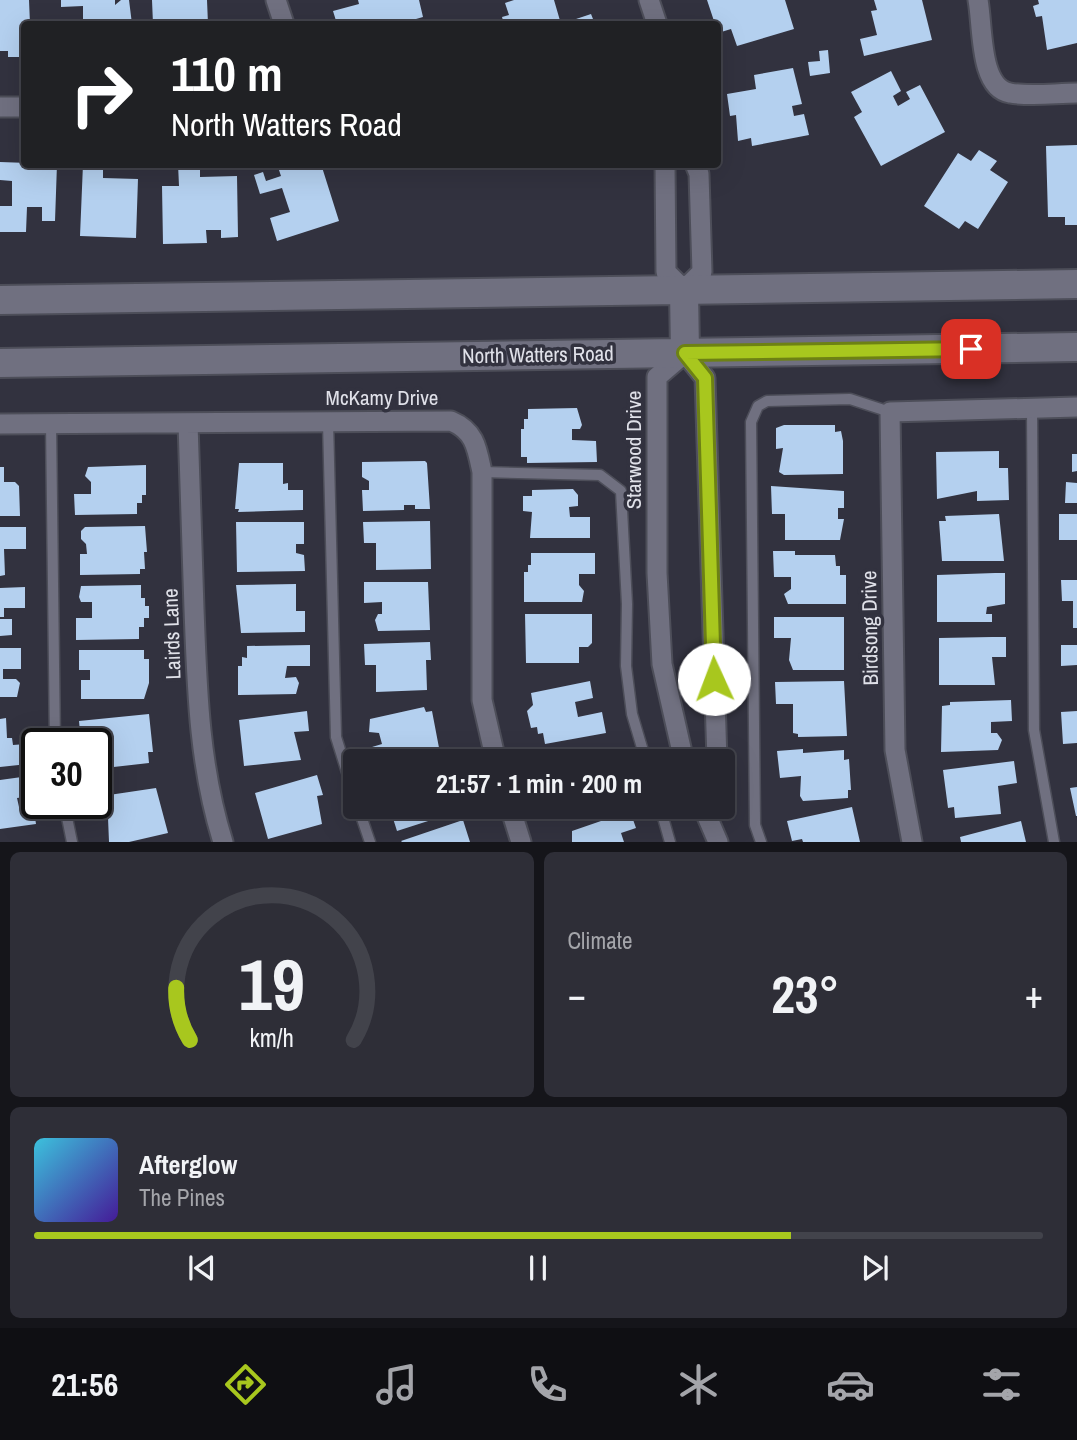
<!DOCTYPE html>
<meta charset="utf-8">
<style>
body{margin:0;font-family:"Archivo Narrow",sans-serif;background:#2e2e37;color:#f1f3f6;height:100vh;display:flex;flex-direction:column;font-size:26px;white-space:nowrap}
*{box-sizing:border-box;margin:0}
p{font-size:23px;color:#a4a5aa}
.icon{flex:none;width:38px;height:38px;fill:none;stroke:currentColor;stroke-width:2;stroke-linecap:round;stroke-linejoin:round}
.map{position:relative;height:842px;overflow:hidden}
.panel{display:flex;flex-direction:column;gap:10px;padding:10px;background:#15151a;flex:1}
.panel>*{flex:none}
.guide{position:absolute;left:21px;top:21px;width:700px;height:147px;border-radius:7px;box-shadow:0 7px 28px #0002,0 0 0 2px #42434b;background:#202124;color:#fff;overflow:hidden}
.speed{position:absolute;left:21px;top:728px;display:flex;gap:14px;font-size:35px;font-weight:700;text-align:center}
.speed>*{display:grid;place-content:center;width:91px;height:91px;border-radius:50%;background:#26262f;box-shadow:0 7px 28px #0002,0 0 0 2px #42434b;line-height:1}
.speed .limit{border:4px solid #111;border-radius:10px;background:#fff;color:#111}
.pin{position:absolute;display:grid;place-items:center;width:60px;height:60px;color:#fff;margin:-30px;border-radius:14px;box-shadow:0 4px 10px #0006}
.me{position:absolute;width:77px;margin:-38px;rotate:358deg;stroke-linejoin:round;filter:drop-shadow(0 0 5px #0008)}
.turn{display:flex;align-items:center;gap:24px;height:147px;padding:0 35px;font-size:32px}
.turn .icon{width:91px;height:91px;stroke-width:2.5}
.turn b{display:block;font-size:49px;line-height:60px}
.big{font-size:52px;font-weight:800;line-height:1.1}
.panel .widget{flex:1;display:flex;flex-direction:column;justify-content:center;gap:10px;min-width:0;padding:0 24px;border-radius:10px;background:#2e2e37}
.panel .dial{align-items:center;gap:0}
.dial svg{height:182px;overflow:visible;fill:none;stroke:#42434b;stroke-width:7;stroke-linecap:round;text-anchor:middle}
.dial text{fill:#f1f3f6;stroke:none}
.song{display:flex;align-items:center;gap:21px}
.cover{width:84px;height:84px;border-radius:10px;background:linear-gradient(135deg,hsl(190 70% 55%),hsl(260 70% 35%))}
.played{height:7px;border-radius:4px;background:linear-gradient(90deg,#a8c71e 75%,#42434b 75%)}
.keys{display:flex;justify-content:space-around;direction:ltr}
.heat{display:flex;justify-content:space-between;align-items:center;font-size:38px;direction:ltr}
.panel .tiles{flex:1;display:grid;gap:10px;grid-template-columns:1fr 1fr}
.widget:last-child{grid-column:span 2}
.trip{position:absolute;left:343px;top:749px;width:392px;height:70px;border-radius:7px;background:#26262f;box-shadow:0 7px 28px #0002,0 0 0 2px #42434b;font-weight:800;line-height:70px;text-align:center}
.menu{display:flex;height:112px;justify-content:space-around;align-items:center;background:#0f0f13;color:#a4a5aa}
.menu .icon{width:49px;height:49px}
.menu .selected{color:#a8c71e}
.menu b{font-size:32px;color:#f1f3f6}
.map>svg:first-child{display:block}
.building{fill:#b4d0ef}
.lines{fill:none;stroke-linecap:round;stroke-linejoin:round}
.lane-casing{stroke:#4d4e59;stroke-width:13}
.street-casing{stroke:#4d4e59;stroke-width:23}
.secondary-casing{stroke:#4d4e59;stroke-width:32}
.lane{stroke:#707080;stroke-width:10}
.street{stroke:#707080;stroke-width:19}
.secondary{stroke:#707080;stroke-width:28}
.route-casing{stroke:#6d8114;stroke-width:18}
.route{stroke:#a8c71e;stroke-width:12}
.labels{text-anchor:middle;stroke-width:7;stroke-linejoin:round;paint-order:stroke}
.street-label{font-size:21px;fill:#e0e1e9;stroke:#32323f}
</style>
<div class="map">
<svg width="1077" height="842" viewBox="0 0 1077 842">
<rect width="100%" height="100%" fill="#32323f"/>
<path class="building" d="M 0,0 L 29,0 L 30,24 L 24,24 L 24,57 L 8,57 L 8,51 L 0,51 Z
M 61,0 L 115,0 L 115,5 L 121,0 L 129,0 L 132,24 L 83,24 L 83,6 L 61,7 Z
M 152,0 L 207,0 L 208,24 L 153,24 Z
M 358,0 L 419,0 L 423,17 L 409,21 L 410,24 L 337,24 L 333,11 L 359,4 Z
M 514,0 L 554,0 L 561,24 L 591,14 L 595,24 L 504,24 L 502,17 L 509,15 L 505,3 Z
M 707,0 L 785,0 L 794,29 L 737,46 L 731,29 L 718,33 Z
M 874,0 L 922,0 L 932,40 L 864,56 L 860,39 L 877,35 L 871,11 L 877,10 Z
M 1038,0 L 1077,0 L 1077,43 L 1047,50 L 1042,16 L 1036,17 L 1033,6 L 1039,4 Z
M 828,50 L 830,73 L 810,76 L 808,62 L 820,61 L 819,51 Z
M 793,68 L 802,104 L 792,106 L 794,116 L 804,114 L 809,135 L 752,146 L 751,138 L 738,141 L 736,115 L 730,116 L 727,94 L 756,89 L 754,75 Z
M 891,71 L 901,91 L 893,96 L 898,106 L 910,99 L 906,92 L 920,85 L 945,132 L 881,166 L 854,117 L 862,112 L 851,92 Z
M 1077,145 L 1077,225 L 1065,225 L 1065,217 L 1048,217 L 1046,146 Z
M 979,150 L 997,161 L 990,170 L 1008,182 L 978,229 L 965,221 L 959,229 L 924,206 L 958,153 L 971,161 Z
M 0,162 L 57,164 L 55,221 L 42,221 L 42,207 L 27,207 L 26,232 L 0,232 L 0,206 L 12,206 L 12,181 L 0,180 Z
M 83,164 L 103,164 L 103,178 L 138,179 L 136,238 L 80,236 Z
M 178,164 L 200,164 L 200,177 L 237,176 L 238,237 L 221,238 L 221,230 L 206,230 L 207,243 L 163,244 L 162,186 L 179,186 Z
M 295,164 L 321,164 L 339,221 L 277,241 L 270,218 L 290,212 L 282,188 L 260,194 L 254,175 L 263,172 L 266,181 L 281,176 L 279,170 Z
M 577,408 L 582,425 L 580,429 L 572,429 L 572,440 L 596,441 L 597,462 L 527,463 L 527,457 L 521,457 L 521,429 L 524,429 L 524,419 L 528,419 L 528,409 Z
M 784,425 L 835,425 L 835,432 L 841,431 L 843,441 L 843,474 L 784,475 L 779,472 L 783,448 L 776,449 L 776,428 Z
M 999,451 L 999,468 L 1008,468 L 1009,500 L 977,501 L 977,491 L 937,499 L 936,452 Z
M 1072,454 L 1077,454 L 1077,471 L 1072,472 Z
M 425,461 L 427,463 L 430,509 L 415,509 L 415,505 L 404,505 L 404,510 L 363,511 L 362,490 L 369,490 L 369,481 L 362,477 L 362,462 Z
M 239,463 L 283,463 L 283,484 L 288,483 L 288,490 L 303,490 L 303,510 L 238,512 L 239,509 L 235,509 Z
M 146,465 L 146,495 L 142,495 L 142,503 L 137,503 L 137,514 L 75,515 L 74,494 L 91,494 L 91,482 L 85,476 L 88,467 Z
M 0,467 L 4,467 L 4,482 L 15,482 L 19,486 L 20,516 L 0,516 Z
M 1066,482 L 1077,483 L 1077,503 L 1065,503 Z
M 771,486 L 844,491 L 844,508 L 838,508 L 838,519 L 844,519 L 840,540 L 785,540 L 785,514 L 772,514 Z
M 573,489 L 578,495 L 578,506 L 569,507 L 570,517 L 590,517 L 590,538 L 530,538 L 532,512 L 523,511 L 523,496 L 532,496 L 532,490 Z
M 999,514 L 1004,561 L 942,561 L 939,521 L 946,521 L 945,516 Z
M 1059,514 L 1077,514 L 1077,540 L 1059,540 Z
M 430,521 L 431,569 L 376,570 L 376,543 L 364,543 L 363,522 Z
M 236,522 L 304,522 L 304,544 L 296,544 L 296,553 L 304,555 L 305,571 L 237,572 Z
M 145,526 L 147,552 L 144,552 L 145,569 L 140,569 L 140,574 L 80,575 L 80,554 L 87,554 L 86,544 L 81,539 L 81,531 L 85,527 Z
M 0,527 L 26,527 L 26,549 L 4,549 L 5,575 L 0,576 Z
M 773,551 L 795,551 L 795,555 L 835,555 L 836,566 L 840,566 L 840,575 L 846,575 L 846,604 L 788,604 L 784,594 L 791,589 L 791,577 L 774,577 Z
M 531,553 L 595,553 L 595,574 L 579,574 L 579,585 L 584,591 L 582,602 L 524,602 L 524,572 L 528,572 L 528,565 L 531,565 Z
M 995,573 L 1005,573 L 1005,604 L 987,607 L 986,614 L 992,614 L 992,622 L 937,622 L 937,575 Z
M 1061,580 L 1077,580 L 1077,628 L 1073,628 L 1073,601 L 1062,601 Z
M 364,582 L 428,582 L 430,630 L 378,631 L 375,620 L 378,614 L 382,614 L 382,602 L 364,603 Z
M 296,584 L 296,611 L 305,611 L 305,632 L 241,633 L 236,585 Z
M 141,585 L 141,598 L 145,598 L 145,606 L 149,606 L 149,618 L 144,618 L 144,627 L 139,627 L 139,639 L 76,640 L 76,618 L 92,618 L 92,602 L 81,602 L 79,597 L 81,586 Z
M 25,587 L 25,608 L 4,608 L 4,617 L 0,617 L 0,588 Z
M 525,614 L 592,614 L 592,643 L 588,647 L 579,647 L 579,663 L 526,663 Z
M 774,617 L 844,617 L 844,670 L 793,670 L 789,660 L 791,638 L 774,638 Z
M 0,619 L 12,619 L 12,635 L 0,636 Z
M 992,637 L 1006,637 L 1006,657 L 992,657 L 995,685 L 939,685 L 939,638 Z
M 430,642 L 431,660 L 426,660 L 427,690 L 376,692 L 376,665 L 365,665 L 364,644 Z
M 310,645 L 310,666 L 287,666 L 285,678 L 296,677 L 299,683 L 296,694 L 238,695 L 238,666 L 242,666 L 242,657 L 247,658 L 247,646 Z
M 1061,645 L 1077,645 L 1077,665 L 1061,666 Z
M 0,648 L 21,648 L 21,669 L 3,669 L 3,679 L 16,679 L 20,683 L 17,697 L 0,697 Z
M 79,650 L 144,650 L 144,659 L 149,659 L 149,683 L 144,699 L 81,699 L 81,680 L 90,680 L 90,670 L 79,670 Z
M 590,681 L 593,698 L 575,702 L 578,717 L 602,712 L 606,733 L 545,744 L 543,733 L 538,734 L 537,727 L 531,728 L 527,711 L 533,705 L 531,693 Z
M 844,681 L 847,736 L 798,737 L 798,734 L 793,733 L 793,704 L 776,704 L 775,682 Z
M 1011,700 L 1012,721 L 991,722 L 991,733 L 997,733 L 1002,740 L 998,750 L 941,752 L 942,706 L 950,705 L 950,702 Z
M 424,707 L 426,712 L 432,711 L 440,753 L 400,761 L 375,761 L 372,747 L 382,744 L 379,733 L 369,732 L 370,719 Z
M 307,711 L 309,731 L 294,732 L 301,760 L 244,766 L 239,720 Z
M 1077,711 L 1077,743 L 1063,744 L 1061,712 Z
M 149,714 L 153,752 L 148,752 L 149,763 L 96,769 L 96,744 L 81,743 L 79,721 Z
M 6,718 L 7,738 L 12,738 L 13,745 L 26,744 L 28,764 L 0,767 L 0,719 Z
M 803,749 L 803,753 L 844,750 L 844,760 L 849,759 L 851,790 L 848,790 L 848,798 L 803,801 L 800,796 L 801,776 L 780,778 L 777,751 Z
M 606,750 L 613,761 L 574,761 Z
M 1014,761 L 1017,783 L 998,786 L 1001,814 L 955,818 L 954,807 L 948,808 L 943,770 Z
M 317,775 L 323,795 L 317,796 L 322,824 L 268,839 L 255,793 Z
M 29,776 L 32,796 L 17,798 L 19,807 L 33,804 L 36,824 L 0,829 L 0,780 Z
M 107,786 L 109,795 L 156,788 L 168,833 L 129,842 L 109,842 L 108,818 L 92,821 L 88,803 L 96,803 L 96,789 Z
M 1077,787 L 1077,816 L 1076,816 L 1070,788 Z
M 395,807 L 451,807 L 453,813 L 397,831 L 391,812 L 396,810 Z
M 563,807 L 588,807 L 566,815 Z
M 852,807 L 860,842 L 803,842 L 802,839 L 792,841 L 787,821 Z
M 630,811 L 636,828 L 621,833 L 624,842 L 572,842 L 572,831 Z
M 463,820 L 470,842 L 402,842 L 401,841 Z
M 1021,821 L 1026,842 L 961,842 L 960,837 Z"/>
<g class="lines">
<g class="lane-casing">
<path id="lane" d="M 1032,408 L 1034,730 L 1054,842
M 328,422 L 336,737 L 355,798
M 51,423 L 55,744
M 482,472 L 600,475 L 621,491 L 627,604 L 626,666 L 632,714 L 646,761
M 64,803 L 72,842
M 358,807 L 370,842
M 660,807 L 670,842
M 761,842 L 755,825 L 751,422 L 758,406 L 767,401 L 850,399 L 890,412"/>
</g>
<g class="street-casing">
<path id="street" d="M 276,0 L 284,24
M 649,0 L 657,24
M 978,0 C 983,26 979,88 1010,93 C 1031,97 1056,93 1077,93
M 0,107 L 24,107
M 665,164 L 666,272 L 684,290 L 702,272 L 699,174 L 695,164
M 188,423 C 190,485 192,547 194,609 C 197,689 199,766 223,842
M 0,424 L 451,421 C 475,431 477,448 482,472 L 482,700 L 496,761
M 684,761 L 662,664 L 657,573 L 657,377 L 685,353 L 705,378 L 717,761
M 510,807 L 521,842
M 703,807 L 718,842
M 912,842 L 895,750 L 890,412 L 1077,407"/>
</g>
<g class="secondary-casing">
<path id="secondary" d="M 684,290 L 685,353
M 0,300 L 1077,284
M 0,363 L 1077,347"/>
</g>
<use href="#lane" class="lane"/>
<use href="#street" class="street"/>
<use href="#secondary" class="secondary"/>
</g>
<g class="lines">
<g class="route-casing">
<path id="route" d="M 714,679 L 705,378 L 685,353 L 971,349"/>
</g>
<use href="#route" class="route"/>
</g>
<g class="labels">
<g class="street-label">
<text transform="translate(538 355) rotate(-1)" y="7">North Watters Road</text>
<text x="382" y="405">McKamy Drive</text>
<text transform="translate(634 450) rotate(-90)" y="7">Starwood Drive</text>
<text transform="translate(870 628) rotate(-91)" y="7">Birdsong Drive</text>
<text transform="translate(172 634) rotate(-92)" y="7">Lairds Lane</text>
</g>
</g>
</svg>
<div class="speed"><div class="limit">30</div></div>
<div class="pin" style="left:971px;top:349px;background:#d93025"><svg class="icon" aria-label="arrive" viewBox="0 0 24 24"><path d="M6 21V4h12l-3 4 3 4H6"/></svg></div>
<svg class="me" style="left:714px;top:679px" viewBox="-20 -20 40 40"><circle r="19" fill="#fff"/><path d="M0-13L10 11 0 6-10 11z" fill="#a8c71e"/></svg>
<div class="trip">21:57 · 1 min · 200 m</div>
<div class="guide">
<div class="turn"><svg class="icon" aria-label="right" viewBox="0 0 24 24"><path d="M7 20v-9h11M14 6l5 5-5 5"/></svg><div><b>110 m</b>North Watters Road</div></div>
</div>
</div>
<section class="panel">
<div class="tiles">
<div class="widget dial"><svg viewBox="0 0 100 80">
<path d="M14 69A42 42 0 1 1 86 69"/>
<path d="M14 69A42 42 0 0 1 8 46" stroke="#a8c71e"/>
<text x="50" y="56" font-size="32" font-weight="700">19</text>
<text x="50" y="72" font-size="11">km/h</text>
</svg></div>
<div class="widget"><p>Climate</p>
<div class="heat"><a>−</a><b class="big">23°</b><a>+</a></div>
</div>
<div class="widget">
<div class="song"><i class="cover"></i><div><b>Afterglow</b><p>The Pines</p></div></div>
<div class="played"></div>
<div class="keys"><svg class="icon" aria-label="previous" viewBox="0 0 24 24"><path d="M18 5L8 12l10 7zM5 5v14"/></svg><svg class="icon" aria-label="pause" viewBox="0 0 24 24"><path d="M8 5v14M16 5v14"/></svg><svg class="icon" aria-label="next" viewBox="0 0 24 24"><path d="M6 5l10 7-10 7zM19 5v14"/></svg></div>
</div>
</div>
</section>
<nav class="menu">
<b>21:56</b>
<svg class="icon selected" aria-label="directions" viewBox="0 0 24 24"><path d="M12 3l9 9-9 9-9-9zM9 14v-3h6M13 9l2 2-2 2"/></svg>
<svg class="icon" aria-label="music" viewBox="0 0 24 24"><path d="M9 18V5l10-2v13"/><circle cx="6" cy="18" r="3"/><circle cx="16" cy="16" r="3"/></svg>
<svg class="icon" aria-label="phone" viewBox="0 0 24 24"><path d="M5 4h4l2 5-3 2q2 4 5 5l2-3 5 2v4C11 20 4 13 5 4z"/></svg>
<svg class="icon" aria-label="climate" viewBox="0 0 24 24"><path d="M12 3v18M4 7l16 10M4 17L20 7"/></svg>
<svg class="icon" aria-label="car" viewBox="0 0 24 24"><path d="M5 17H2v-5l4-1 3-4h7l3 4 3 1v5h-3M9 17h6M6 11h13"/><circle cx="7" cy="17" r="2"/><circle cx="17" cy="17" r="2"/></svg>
<svg class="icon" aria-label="filters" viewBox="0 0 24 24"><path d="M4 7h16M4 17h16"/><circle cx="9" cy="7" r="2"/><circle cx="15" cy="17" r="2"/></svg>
</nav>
